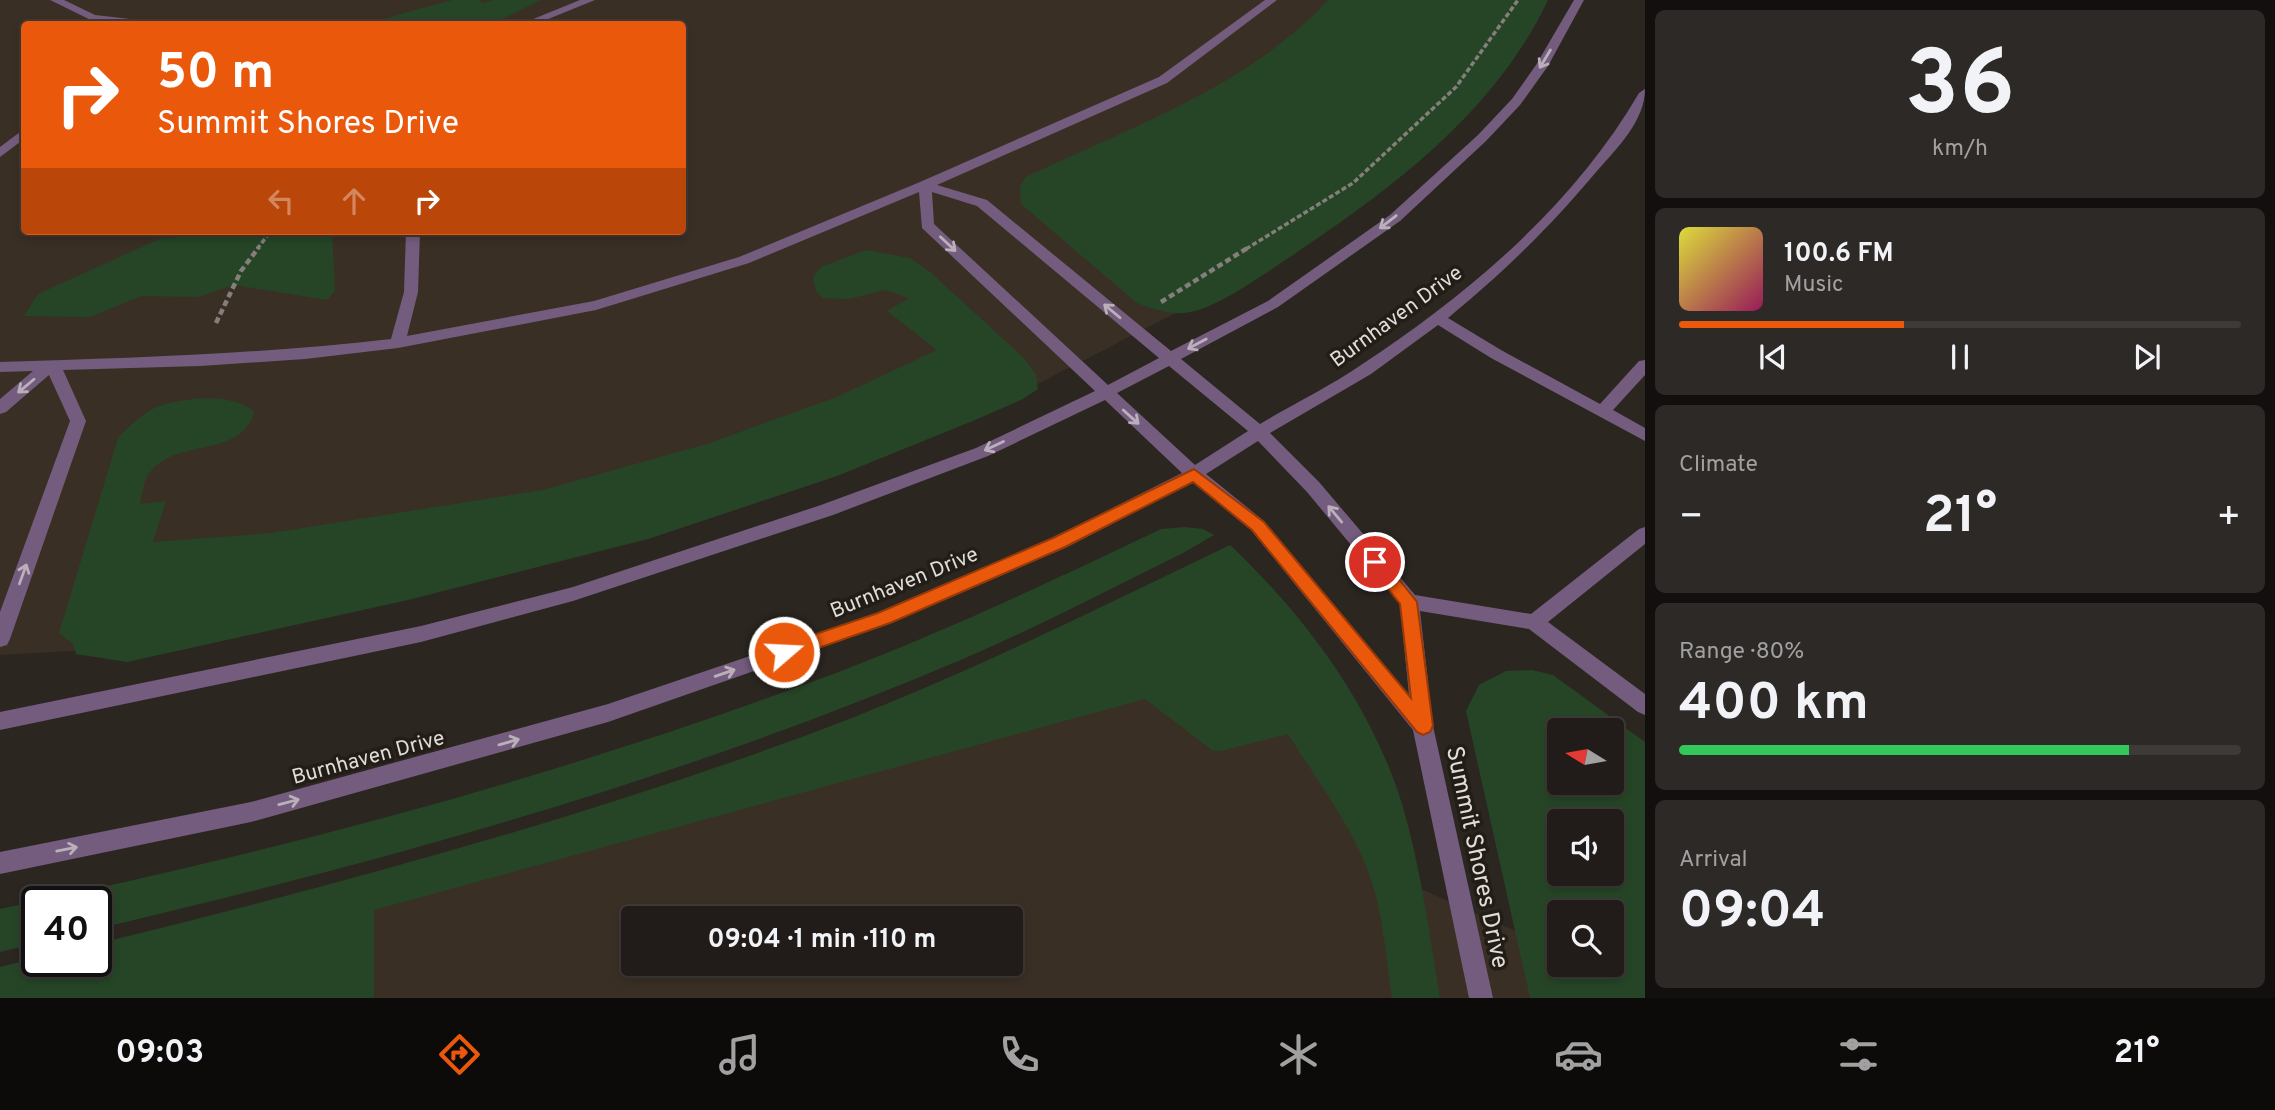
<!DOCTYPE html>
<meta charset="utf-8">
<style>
body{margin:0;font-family:Overpass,sans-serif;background:#2d2926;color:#f1f3f6;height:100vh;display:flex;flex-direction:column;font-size:26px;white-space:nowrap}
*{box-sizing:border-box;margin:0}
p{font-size:23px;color:#a2a1a2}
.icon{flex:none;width:38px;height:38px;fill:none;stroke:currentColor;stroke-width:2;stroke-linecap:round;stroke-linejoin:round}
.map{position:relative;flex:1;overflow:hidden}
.drawer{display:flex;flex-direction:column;gap:10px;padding:10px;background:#120f0e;width:630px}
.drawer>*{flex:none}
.top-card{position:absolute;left:21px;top:21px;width:665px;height:214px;border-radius:7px;box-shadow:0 4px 10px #0003,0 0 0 2px #3e3a38;background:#ea580c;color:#fff;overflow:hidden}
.needle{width:46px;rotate:281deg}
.controls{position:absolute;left:1547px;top:718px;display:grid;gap:14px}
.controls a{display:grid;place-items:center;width:77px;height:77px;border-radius:7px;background:#211c19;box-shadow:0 4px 10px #0003,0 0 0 2px #3e3a38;font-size:35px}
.speed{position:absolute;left:21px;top:886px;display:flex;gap:14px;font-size:35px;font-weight:700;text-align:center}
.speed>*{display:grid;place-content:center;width:91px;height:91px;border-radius:50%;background:#211c19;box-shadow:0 4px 10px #0003,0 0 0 2px #3e3a38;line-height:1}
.speed .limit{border:4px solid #111;border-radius:10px;background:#fff;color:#111}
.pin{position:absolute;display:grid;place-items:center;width:60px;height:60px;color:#fff;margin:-30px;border:4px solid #fff;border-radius:50%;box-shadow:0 2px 7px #0007}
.me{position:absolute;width:77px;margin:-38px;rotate:71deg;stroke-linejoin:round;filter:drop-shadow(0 0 5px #0008)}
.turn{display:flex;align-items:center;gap:24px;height:147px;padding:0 21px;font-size:32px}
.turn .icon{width:91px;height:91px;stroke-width:2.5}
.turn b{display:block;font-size:49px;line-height:60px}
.lanes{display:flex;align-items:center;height:66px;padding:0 21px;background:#0003;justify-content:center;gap:35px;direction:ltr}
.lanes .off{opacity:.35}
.big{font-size:52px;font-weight:700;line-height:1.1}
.drawer .tile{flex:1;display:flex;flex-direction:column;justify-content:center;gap:10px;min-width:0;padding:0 24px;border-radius:10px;background:#2d2926}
.drawer .dial{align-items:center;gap:0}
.dial b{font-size:91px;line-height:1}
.song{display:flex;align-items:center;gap:21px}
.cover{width:84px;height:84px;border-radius:10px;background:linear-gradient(135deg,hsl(60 70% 55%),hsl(330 70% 35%))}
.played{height:7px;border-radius:4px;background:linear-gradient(90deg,#ea580c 40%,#3e3a38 40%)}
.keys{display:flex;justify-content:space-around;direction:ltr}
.heat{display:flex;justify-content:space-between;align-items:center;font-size:38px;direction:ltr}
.charge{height:10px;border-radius:5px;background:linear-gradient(90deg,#34c759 80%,#3e3a38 0)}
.trip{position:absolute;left:621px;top:906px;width:402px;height:70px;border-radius:7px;background:#211c19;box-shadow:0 4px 10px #0003,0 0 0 2px #3e3a38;font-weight:700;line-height:70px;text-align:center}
.tabs{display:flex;height:112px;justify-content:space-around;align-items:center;background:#0d0b0a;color:#a2a1a2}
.tabs .icon{width:49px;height:49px}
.tabs .current{color:#ea580c}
.tabs b{font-size:32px;color:#f1f3f6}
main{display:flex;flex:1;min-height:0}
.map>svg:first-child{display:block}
.built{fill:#3a2f25;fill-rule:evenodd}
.green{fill:#264526;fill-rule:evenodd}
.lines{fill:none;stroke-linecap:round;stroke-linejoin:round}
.path-far1{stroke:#847f7a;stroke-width:3.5;stroke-dasharray:5 2.5;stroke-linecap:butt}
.path{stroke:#847f7a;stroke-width:4.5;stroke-dasharray:6 3.5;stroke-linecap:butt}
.minor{fill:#745c7f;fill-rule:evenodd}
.oneway{stroke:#bbb0ba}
.route{fill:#ea580c;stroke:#983908;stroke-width:2}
.labels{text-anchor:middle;stroke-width:7;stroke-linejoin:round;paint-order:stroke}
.street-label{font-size:21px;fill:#e1ddd9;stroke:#221d17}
.near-street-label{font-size:24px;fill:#e1ddd9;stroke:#221d17}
</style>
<main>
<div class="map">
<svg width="1645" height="998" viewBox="0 0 1645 998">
<rect width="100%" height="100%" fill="#2c2621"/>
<path class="built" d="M 0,0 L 1541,0 L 1199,301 L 1008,399 L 122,648 L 0,655 ZM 24,24 L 682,24 L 682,231 L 24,231 Z
M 1255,660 L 1376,869 L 1559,950 L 1559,964 L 1645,988 L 1645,998 L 19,998 ZM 634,919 L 1012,919 L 1012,964 L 634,964 Z"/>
<path class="green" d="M 452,0 L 479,0 L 482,3 L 493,0 L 541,0 L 492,24 L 365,24 Z
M 1328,0 L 1548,0 C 1493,117 1382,196 1278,265 C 1255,280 1210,312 1183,313 C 1167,314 1151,308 1137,303 L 1021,204 L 1020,186 L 1026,177 C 1130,127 1248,87 1328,0 Z
M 211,231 L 332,231 L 335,291 L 327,300 L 234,285 L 198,297 L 141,296 L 90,317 L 24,316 L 38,294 L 159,239 L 208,234 Z
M 866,250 L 910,258 L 930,272 L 1025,359 L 1036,375 L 1038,389 L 1023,399 L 975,420 L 837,476 L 648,539 L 408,600 L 127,662 L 76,654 L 73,644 L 59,633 L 118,438 C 130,426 141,414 157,407 C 184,397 233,392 254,412 C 241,461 171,435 147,477 C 143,484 142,496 140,504 L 166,501 L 153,542 L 271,533 L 543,490 L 710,443 L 839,396 L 937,350 L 887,311 L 909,298 L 885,290 L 849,299 L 822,298 L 816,291 L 813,277 L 821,267 Z
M 1185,527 L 1203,529 L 1214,535 L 1183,553 C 1110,589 1038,627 963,659 C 684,778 391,860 96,929 L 96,901 L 37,901 L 37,943 L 0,952 L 0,909 C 273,852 544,781 806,684 C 927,640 1044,585 1161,529 Z
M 1230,545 C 1305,616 1371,704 1402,804 C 1421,867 1429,934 1440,998 L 1392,998 C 1386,961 1384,921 1373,885 C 1356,831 1318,782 1288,734 L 1221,751 L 1212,750 L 1145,699 L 374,910 L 374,998 L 0,998 L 0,967 L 37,958 L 37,961 L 96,961 L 96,944 C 348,882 597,815 839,723 C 973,671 1101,607 1230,545 Z
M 1532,670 L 1553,675 L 1645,742 L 1645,998 L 1530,998 L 1466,711 L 1479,685 L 1506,671 ZM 1559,730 L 1612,730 L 1612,782 L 1559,782 ZM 1559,821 L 1612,821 L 1612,873 L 1559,873 ZM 1559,912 L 1612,912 L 1612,964 L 1559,964 Z"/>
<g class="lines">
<path class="path-far1" d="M 257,249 L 271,231
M 1246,249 L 1353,183 L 1456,87 L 1518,0"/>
<path class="path" d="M 1161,302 L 1249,247
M 216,323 L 241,271 L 259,247"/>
<path class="minor" d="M 50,0 L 64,0 L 95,15 L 148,21 L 154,24 L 93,21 Z
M 580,0 L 595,0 L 536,24 L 521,24 Z
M 1265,0 L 1277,0 L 1167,83 L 937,185 L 987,200 L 1171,351 L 1268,301 L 1390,215 L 1478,135 L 1512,99 L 1536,65 L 1574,0 L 1584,0 L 1548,66 L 1520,105 L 1486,141 L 1400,221 L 1278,307 L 1181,359 L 1260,424 C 1293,404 1329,387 1361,365 C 1469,294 1573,206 1639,93 L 1645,89 C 1645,121 1617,148 1597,171 C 1549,228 1506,270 1448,318 L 1501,350 L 1600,404 L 1639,361 L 1645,360 L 1645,375 L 1613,410 L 1645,428 L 1645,441 L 1491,358 L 1438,325 L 1371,374 L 1270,433 L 1319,482 L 1415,595 L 1531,614 L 1639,529 L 1645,527 L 1645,544 L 1548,622 L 1645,694 L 1645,715 L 1638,712 L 1529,629 L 1420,611 L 1433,726 L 1493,998 L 1469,998 L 1413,730 L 1252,531 L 1193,482 L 1065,548 L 891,623 L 608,722 L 251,822 L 0,874 L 0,852 L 251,802 L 608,704 L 877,613 L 1053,538 L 1182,473 L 1105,400 L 988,456 L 833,515 L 573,601 L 421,642 L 0,730 L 0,712 L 421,626 L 573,587 L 821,505 L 976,448 L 1095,391 L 922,228 L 919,192 L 749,263 L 596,310 L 398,348 L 305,359 L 200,366 L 63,370 L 86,421 L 10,639 L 7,645 L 0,647 L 0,612 L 70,421 L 49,375 L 6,412 L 0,414 L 0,399 L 33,371 L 0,372 L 0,362 C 130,358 261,354 391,339 L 404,292 L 406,231 L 420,231 L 418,292 L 407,336 L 594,301 L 739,257 L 920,182 L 1159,77 ZM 932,192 L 977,206 L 1159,358 L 1108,385 L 934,224 ZM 1169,366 L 1248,431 L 1195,465 L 1117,393 ZM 1258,441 L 1307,492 L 1400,604 L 1409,695 L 1264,521 L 1206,474 Z
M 24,129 L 24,139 L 0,157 L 0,147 Z"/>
</g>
<defs><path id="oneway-shaft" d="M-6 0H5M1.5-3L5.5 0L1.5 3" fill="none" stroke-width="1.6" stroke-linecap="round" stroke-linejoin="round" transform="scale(1.75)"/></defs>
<g class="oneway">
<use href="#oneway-shaft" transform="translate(1545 59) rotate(121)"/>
<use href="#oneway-shaft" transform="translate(1388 222) rotate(142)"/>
<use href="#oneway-shaft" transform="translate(948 244) rotate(43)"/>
<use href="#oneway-shaft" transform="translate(1112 311) rotate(-140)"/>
<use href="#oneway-shaft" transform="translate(1197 344) rotate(152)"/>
<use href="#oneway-shaft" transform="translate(26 386) rotate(140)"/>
<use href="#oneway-shaft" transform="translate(1131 417) rotate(42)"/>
<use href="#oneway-shaft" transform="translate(994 446) rotate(155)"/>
<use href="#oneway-shaft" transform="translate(1335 514) rotate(-130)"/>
<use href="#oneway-shaft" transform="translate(23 574) rotate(-70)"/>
<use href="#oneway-shaft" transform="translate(725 673) rotate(-19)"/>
<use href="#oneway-shaft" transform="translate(509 742) rotate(-16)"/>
<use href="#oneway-shaft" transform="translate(289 802) rotate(-15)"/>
<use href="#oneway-shaft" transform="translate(67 849) rotate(-11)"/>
</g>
<path class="route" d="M 1194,469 L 1264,522 L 1411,698 L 1400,604 L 1367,562 L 1369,557 L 1381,557 L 1417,602 L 1433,726 L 1430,732 L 1423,735 L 1417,732 L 1252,530 L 1193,482 L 1065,547 L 890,623 L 784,660 L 777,658 L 775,652 L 777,647 L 878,613 L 1053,538 Z"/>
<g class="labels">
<g class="street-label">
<text transform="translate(1396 316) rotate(-36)" y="7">Burnhaven Drive</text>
<text transform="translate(904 582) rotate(-22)" y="7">Burnhaven Drive</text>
<text transform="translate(368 757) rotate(-15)" y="7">Burnhaven Drive</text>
</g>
<g class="near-street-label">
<text transform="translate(1478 857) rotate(78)" y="8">Summit Shores Drive</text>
</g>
</g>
</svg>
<div class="controls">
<a><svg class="needle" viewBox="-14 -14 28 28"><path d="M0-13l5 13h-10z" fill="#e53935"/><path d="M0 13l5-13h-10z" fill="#a2a1a2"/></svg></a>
<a><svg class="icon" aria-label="sound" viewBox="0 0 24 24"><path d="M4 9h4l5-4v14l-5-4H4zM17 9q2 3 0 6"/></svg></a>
<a><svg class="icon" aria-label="search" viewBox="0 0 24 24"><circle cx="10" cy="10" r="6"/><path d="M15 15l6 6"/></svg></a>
</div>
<div class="speed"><div class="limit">40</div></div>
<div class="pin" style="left:1375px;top:562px;background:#d93025"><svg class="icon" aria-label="arrive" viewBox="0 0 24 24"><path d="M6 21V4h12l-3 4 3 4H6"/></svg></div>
<svg class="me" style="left:784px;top:652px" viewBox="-20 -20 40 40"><circle r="17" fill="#ea580c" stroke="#fff" stroke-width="3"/><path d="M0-11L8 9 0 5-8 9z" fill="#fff"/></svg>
<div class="trip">09:04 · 1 min · 110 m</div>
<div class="top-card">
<div class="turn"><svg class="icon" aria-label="right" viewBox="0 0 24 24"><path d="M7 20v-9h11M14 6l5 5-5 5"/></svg><div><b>50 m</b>Summit Shores Drive</div></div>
<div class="lanes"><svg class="icon off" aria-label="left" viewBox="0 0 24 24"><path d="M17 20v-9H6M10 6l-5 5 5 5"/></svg><svg class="icon off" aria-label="ahead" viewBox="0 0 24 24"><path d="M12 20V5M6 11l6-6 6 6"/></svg><svg class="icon" aria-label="right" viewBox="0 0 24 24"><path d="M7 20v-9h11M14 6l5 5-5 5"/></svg></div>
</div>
</div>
<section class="drawer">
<div class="tile dial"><b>36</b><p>km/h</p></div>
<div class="tile">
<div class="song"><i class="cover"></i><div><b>100.6 FM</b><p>Music</p></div></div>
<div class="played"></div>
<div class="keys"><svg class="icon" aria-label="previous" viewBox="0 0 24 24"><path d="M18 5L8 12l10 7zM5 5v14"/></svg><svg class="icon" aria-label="pause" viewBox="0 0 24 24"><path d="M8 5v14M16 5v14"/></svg><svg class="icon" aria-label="next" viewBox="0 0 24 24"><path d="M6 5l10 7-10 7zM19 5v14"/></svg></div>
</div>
<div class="tile"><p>Climate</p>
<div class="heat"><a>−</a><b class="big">21°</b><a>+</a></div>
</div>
<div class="tile"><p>Range · 80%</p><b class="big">400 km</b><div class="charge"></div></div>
<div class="tile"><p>Arrival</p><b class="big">09:04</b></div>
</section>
</main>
<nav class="tabs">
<b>09:03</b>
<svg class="icon current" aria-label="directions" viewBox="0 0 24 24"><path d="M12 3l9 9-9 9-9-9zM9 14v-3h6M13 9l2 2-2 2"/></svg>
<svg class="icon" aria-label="music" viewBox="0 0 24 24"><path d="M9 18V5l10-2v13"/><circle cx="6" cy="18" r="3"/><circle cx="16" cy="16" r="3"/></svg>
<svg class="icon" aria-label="phone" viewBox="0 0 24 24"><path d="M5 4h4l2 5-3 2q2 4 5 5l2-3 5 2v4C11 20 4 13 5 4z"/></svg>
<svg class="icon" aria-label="climate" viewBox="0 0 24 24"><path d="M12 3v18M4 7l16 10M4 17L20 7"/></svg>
<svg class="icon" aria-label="car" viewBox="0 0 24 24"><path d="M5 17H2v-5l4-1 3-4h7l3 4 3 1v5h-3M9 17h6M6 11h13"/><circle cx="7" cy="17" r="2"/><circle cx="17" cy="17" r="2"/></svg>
<svg class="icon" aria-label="filters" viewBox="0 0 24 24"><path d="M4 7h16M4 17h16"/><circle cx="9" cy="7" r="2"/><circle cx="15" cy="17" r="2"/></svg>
<b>21°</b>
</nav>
